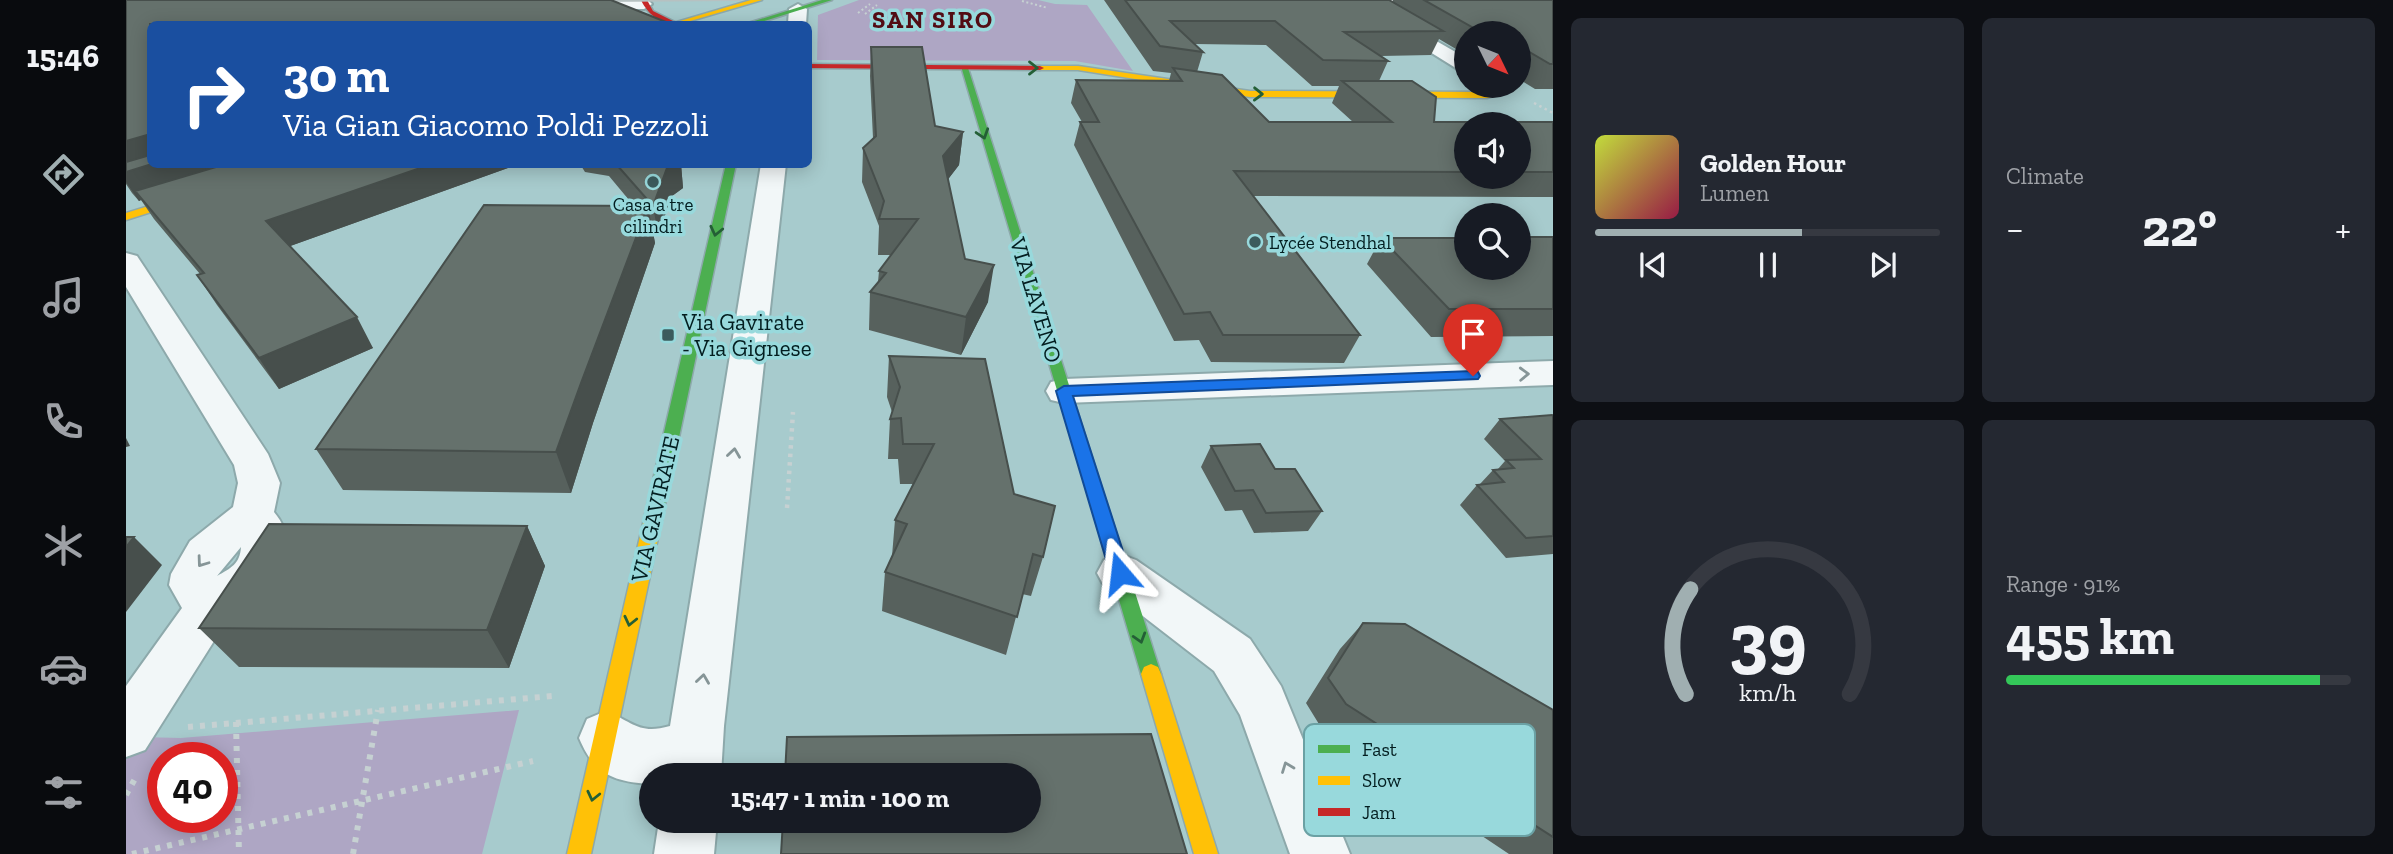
<!DOCTYPE html>
<meta charset="utf-8">
<style>
body{margin:0;font-family:"Zilla Slab",serif;background:#242831;color:#f1f3f6;height:100vh;display:flex;flex-direction:column;font-size:26px;white-space:nowrap}
*{box-sizing:border-box;margin:0}
p{font-size:23px;color:#9ea1a6}
.icon{flex:none;width:38px;height:38px;fill:none;stroke:currentColor;stroke-width:2;stroke-linecap:round;stroke-linejoin:round}
.map{position:relative;flex:1;overflow:hidden}
.sheet{display:flex;flex-direction:column;gap:18px;padding:18px;background:#0d0f14;width:840px}
.sheet>*{flex:none}
.banner{position:absolute;left:21px;top:21px;width:665px;height:147px;border-radius:10px;box-shadow:0 4px 18px #0003;background:#1a4fa0;color:#fff;overflow:hidden}
.needle{width:46px;rotate:133deg}
.fabs{position:absolute;left:1328px;top:21px;display:grid;gap:14px}
.fabs a{display:grid;place-items:center;width:77px;height:77px;border-radius:50%;background:#171b24;box-shadow:0 4px 18px #0003;font-size:35px}
.speed{position:absolute;left:21px;top:742px;display:flex;gap:14px;font-size:35px;font-weight:700;text-align:center}
.speed>*{display:grid;place-content:center;width:91px;height:91px;border-radius:50%;background:#171b24;box-shadow:0 4px 18px #0003;line-height:1}
.speed .limit{border:10px solid #d22;background:#fff;color:#111}
.pin{position:absolute;display:grid;place-items:center;width:60px;height:60px;color:#fff;margin:-72px -30px;border-radius:50% 50% 50% 0;rotate:-45deg;box-shadow:0 0 7px #0007}
.pin .icon{rotate:45deg}
.me{position:absolute;width:77px;margin:-38px;rotate:343deg;stroke-linejoin:round;filter:drop-shadow(0 0 5px #0008)}
.turn{display:flex;align-items:center;gap:24px;height:147px;padding:0 21px;font-size:32px}
.turn .icon{width:91px;height:91px;stroke-width:2.5}
.turn b{display:block;font-size:49px;line-height:60px}
.big{font-size:52px;font-weight:700;line-height:1.1}
.sheet .card{flex:1;display:flex;flex-direction:column;justify-content:center;gap:10px;min-width:0;padding:0 24px;border-radius:10px;background:#242831}
.sheet .dial{align-items:center;gap:0}
.dial svg{height:182px;overflow:visible;fill:none;stroke:#363941;stroke-width:7;stroke-linecap:round;text-anchor:middle}
.dial text{fill:#f1f3f6;stroke:none}
.song{display:flex;align-items:center;gap:21px}
.cover{width:84px;height:84px;border-radius:10px;background:linear-gradient(135deg,hsl(70 70% 55%),hsl(340 70% 35%))}
.played{height:7px;border-radius:4px;background:linear-gradient(90deg,#a0afb1 60%,#363941 60%)}
.keys{display:flex;justify-content:space-around;direction:ltr}
.heat{display:flex;justify-content:space-between;align-items:center;font-size:38px;direction:ltr}
.charge{height:10px;border-radius:5px;background:linear-gradient(90deg,#34c759 91%,#363941 0)}
.sheet .tiles{flex:1;display:grid;gap:18px;grid-template-columns:repeat(2,1fr)}
.trip{position:absolute;left:513px;top:763px;width:402px;height:70px;border-radius:35px;background:#171b24;box-shadow:0 4px 18px #0003;font-weight:700;line-height:70px;text-align:center}
main{display:flex;flex:1;min-height:0}
.dock{display:flex;flex-direction:column;width:126px;justify-content:space-around;align-items:center;background:#090b0e;color:#9ea1a6}
.dock .icon{width:49px;height:49px}
.dock .selected{color:#a0afb1}
.dock b{font-size:32px;color:#f1f3f6}
.map>svg:first-child{display:block}
.green{fill:#aea6c4;fill-rule:evenodd}
.lines{fill:none;stroke-linecap:round;stroke-linejoin:round}
.street-casing{stroke:#8da9ab;stroke-width:4}
.fast-casing{stroke:#8da9ab;stroke-width:3}
.slow-casing{stroke:#8da9ab;stroke-width:3}
.jam-casing{stroke:#8da9ab;stroke-width:3}
.path-far3{stroke:#c6d1d2;stroke-width:2;stroke-dasharray:2 2.5;stroke-linecap:butt}
.path-far2{stroke:#c6d1d2;stroke-width:2.5;stroke-dasharray:2.5 3.5;stroke-linecap:butt}
.path-far1{stroke:#c6d1d2;stroke-width:4.5;stroke-dasharray:3.5 5;stroke-linecap:butt}
.path{stroke:#c6d1d2;stroke-width:6;stroke-dasharray:5 7;stroke-linecap:butt}
.street{fill:#f2f7f8;fill-rule:evenodd}
.fast{fill:#4caf50;fill-rule:evenodd}
.slow{fill:#ffc107;fill-rule:evenodd}
.jam{fill:#c62828;fill-rule:evenodd}
.tram{stroke:#b6c1c1;stroke-width:2}
.wall{fill:#57615d;fill-rule:evenodd}
.shaded-wall{fill:#474f4c}
.building{fill:#65716c;stroke:#474f4c;stroke-width:2}
.oneway{stroke:#245f36}
.oneway2{stroke:#869597}
.route{fill:#1a73e8;stroke:#114b97;stroke-width:2}
.poi-dot{fill:#3c5b5d;stroke:#98d9dc;stroke-width:2.5}
.labels{text-anchor:middle;stroke-width:7;stroke-linejoin:round;paint-order:stroke}
.far-poi-label{font-size:19px;fill:#031e20;stroke:#98d9dc}
.street-label{font-size:23px;fill:#031e20;stroke:#98d9dc}
.poi-label{font-size:23px;fill:#031e20;stroke:#98d9dc;text-anchor:start}
.far-district-label{font-size:24px;font-weight:bold;letter-spacing:2px;fill:#520c14;stroke:#98d9dc}
.key{fill:#98d9dc;stroke:#6ba1a4;stroke-width:2}
.key-label{font-size:19px;fill:#031e20}
</style>
<main>
<nav class="dock">
<b>15:46</b>
<svg class="icon selected" aria-label="directions" viewBox="0 0 24 24"><path d="M12 3l9 9-9 9-9-9zM9 14v-3h6M13 9l2 2-2 2"/></svg>
<svg class="icon" aria-label="music" viewBox="0 0 24 24"><path d="M9 18V5l10-2v13"/><circle cx="6" cy="18" r="3"/><circle cx="16" cy="16" r="3"/></svg>
<svg class="icon" aria-label="phone" viewBox="0 0 24 24"><path d="M5 4h4l2 5-3 2q2 4 5 5l2-3 5 2v4C11 20 4 13 5 4z"/></svg>
<svg class="icon" aria-label="climate" viewBox="0 0 24 24"><path d="M12 3v18M4 7l16 10M4 17L20 7"/></svg>
<svg class="icon" aria-label="car" viewBox="0 0 24 24"><path d="M5 17H2v-5l4-1 3-4h7l3 4 3 1v5h-3M9 17h6M6 11h13"/><circle cx="7" cy="17" r="2"/><circle cx="17" cy="17" r="2"/></svg>
<svg class="icon" aria-label="filters" viewBox="0 0 24 24"><path d="M4 7h16M4 17h16"/><circle cx="9" cy="7" r="2"/><circle cx="15" cy="17" r="2"/></svg>
</nav>
<div class="map">
<svg width="1427" height="854" viewBox="0 0 1427 854">
<rect width="100%" height="100%" fill="#a7cbcd"/>
<path class="green" d="M 733,0 L 912,0 L 929,4 L 961,5 L 1007,71 L 949,61 L 691,60 L 692,15 Z
M 393,710 L 356,854 L 0,854 L 0,757 L 13,737 L 55,738 ZM 37,758 L 96,758 L 96,817 L 37,817 Z"/>
<g class="lines">
<g class="street-casing">
<path id="street" d="M 437,0 L 522,0 L 526,4 L 518,9 L 443,9 L 437,8 L 435,4 Z
M 1214,0 L 1427,0 L 1427,5 L 1222,5 Z
M 672,4 L 681,9 L 680,24 L 662,24 L 663,9 Z
M 1265,15 L 1340,58 L 1340,72 L 1333,70 L 1259,24 L 1256,20 L 1259,16 Z
M 635,164 L 660,164 L 598,726 L 595,775 L 525,775 L 525,784 C 487,782 468,774 453,738 L 461,719 L 480,711 C 507,722 513,735 544,726 Z
M 0,253 L 11,256 L 142,454 L 154,483 L 148,512 C 181,551 147,597 107,611 L 19,750 L 0,757 L 0,686 L 56,608 L 43,585 L 45,574 L 64,541 L 107,507 L 112,483 L 108,465 L 0,287 ZM 115,547 C 114,564 105,568 91,576 Z
M 1427,361 L 1427,385 L 938,403 L 925,400 L 920,391 L 925,382 L 938,379 Z
M 994,554 L 1010,560 L 1124,639 L 1155,686 L 1224,854 L 1164,854 L 1114,715 L 1088,671 L 978,586 L 971,573 L 978,560 Z
M 533,821 L 591,821 L 588,854 L 528,854 Z"/>
</g>
<g class="fast-casing">
<path id="fast" d="M 696,0 L 706,0 L 629,24 L 619,24 Z
M 835,66 L 842,68 L 1035,674 L 1032,681 L 1025,684 L 1018,681 L 1015,674 Z
M 600,164 L 610,164 L 536,519 L 533,524 L 527,526 L 521,524 L 518,519 Z"/>
</g>
<g class="slow-casing">
<path id="slow" d="M 625,0 L 636,0 L 554,24 L 544,24 Z
M 914,66 L 952,66 L 1124,91 L 1361,92 L 1381,88 L 1385,91 L 1361,98 L 1124,97 L 952,70 L 911,70 L 911,66 Z
M 159,164 L 176,164 L 0,220 L 0,213 Z
M 527,512 L 533,514 L 536,519 L 465,854 L 441,854 L 518,519 L 521,514 Z
M 1025,664 L 1032,667 L 1035,674 L 1092,854 L 1068,854 L 1015,674 L 1018,667 Z"/>
</g>
<g class="jam-casing">
<path id="jam" d="M 515,0 L 521,0 L 527,11 L 553,24 C 536,25 522,15 515,0 Z
M 682,64 L 914,66 L 918,68 L 914,70 L 682,68 Z"/>
</g>
<path class="path-far3" d="M 896,1 L 922,8
M 732,13 L 744,4
M 739,14 L 751,5"/>
<path class="path-far2" d="M 1408,103 L 1427,113"/>
<path class="path-far1" d="M 661,508 L 667,412"/>
<path class="path" d="M 110,722 L 113,854
M 62,727 L 427,696
M 0,795 L 10,777
M 6,854 L 407,761
M 227,854 L 252,710"/>
<use href="#street" class="street"/>
<use href="#fast" class="fast"/>
<use href="#slow" class="slow"/>
<use href="#jam" class="jam"/>
<path class="tram" d="M 469,1 L 614,0"/>
</g>
<path class="wall" d="M 0,0 L 24,24 L 24,164 L 393,164 L 164,246 L 247,348 L 153,389 L 91,305 L 71,275 L 74,274 L 28,219 L 15,200 L 13,201 L 6,193 L 0,184 Z
M 978,0 L 1263,0 L 1266,2 L 1267,0 L 1427,0 L 1427,89 L 1409,89 L 1393,79 L 1393,33 L 1340,33 L 1340,55 L 1313,39 L 1305,55 L 1255,56 L 1262,61 L 1253,81 L 1308,122 L 1427,122 L 1427,197 L 1127,196 L 1234,335 L 1218,363 L 1085,362 L 1073,340 L 1048,341 L 948,145 L 954,122 L 956,122 L 945,103 L 950,80 L 1043,81 L 1045,73 L 1027,71 ZM 1069,44 L 1140,45 L 1186,86 L 1213,86 L 1206,103 L 1227,122 L 1143,122 L 1071,72 L 1077,52 ZM 1340,124 L 1393,124 L 1393,177 L 1340,177 Z
M 745,47 L 809,126 L 837,132 L 833,165 L 822,179 L 839,259 L 862,302 L 835,355 L 743,330 L 744,292 L 752,282 L 753,271 L 765,255 L 752,255 L 753,226 L 736,182 L 737,148 L 747,138 L 744,76 Z
M 454,164 L 555,164 L 557,188 L 546,196 L 532,234 L 526,227 L 529,243 L 467,423 L 445,493 L 217,490 L 190,449 L 508,206 L 483,176 L 459,172 Z
M 1427,237 L 1427,336 L 1305,337 L 1241,264 L 1255,238 Z
M 763,356 L 888,494 L 917,557 L 905,596 L 896,594 L 880,655 L 756,611 L 759,572 L 766,556 L 769,520 L 787,484 L 774,484 L 772,459 L 762,459 L 764,419 L 766,412 L 761,397 Z
M 1427,416 L 1427,554 L 1380,558 L 1334,505 L 1351,485 L 1354,484 L 1367,470 L 1372,469 L 1379,461 L 1358,439 L 1374,419 Z
M 1085,446 L 1149,469 L 1196,511 L 1182,531 L 1128,533 L 1116,510 L 1099,511 L 1075,467 Z
M 401,526 L 419,566 L 383,668 L 113,667 L 73,628 Z
M 1237,623 L 1427,710 L 1427,854 L 1383,854 L 1196,729 L 1180,703 L 1214,649 Z"/>
<path class="shaded-wall" d="M 837,132 L 833,165 L 814,190 L 817,156 Z
M 21,135 L 24,141 L 24,164 L 132,164 L 9,191 L 15,200 L 13,201 L 0,182 L 0,141 Z
M 306,164 L 393,164 L 156,249 L 140,221 Z
M 547,164 L 555,164 L 557,188 L 546,196 L 532,234 L 527,206 L 541,168 Z
M 522,206 L 529,243 L 467,423 L 445,493 L 430,452 L 455,383 Z
M 868,265 L 862,302 L 835,355 L 840,317 Z
M 231,317 L 247,348 L 153,389 L 133,358 Z
M 0,438 L 4,446 L 0,447 Z
M 401,526 L 419,566 L 383,668 L 361,630 Z
M 8,537 L 36,565 L 0,612 L 0,547 Z"/>
<path class="building" d="M 0,0 L 485,0 L 545,24 L 24,24 L 24,135 L 21,135 L 0,141 Z
M 999,0 L 1263,0 L 1317,31 L 1218,32 L 1262,61 L 1197,60 L 1149,21 L 1044,21 L 1077,52 L 1034,46 Z
M 1298,0 L 1427,0 L 1427,64 L 1424,64 L 1393,46 L 1393,33 L 1370,33 L 1367,31 L 1353,31 Z
M 745,47 L 796,47 L 809,126 L 837,132 L 817,156 L 839,259 L 868,265 L 840,317 L 744,292 L 760,273 L 753,271 L 792,219 L 753,219 L 758,201 L 737,148 L 750,136 Z
M 1047,68 L 1096,75 L 1143,122 L 1266,122 L 1216,81 L 1286,81 L 1310,97 L 1308,122 L 1427,122 L 1427,172 L 1393,172 L 1393,124 L 1340,124 L 1340,172 L 1108,171 L 1234,335 L 1097,335 L 1084,312 L 1058,314 L 954,122 L 973,122 L 950,80 L 1056,81 Z
M 24,155 L 24,164 L 26,164 L 0,172 L 0,162 Z
M 100,164 L 306,164 L 140,221 L 231,317 L 133,358 L 71,275 L 78,273 L 9,191 Z
M 490,164 L 547,164 L 541,168 L 527,206 Z
M 358,205 L 522,206 L 455,383 L 430,452 L 190,449 Z
M 1393,237 L 1427,237 L 1427,309 L 1323,309 L 1255,238 L 1340,238 L 1340,268 L 1393,268 Z
M 763,356 L 859,359 L 888,494 L 929,506 L 917,557 L 907,554 L 891,617 L 759,572 L 781,524 L 769,520 L 808,444 L 777,444 L 775,418 L 764,419 L 774,387 Z
M 1426,415 L 1427,416 L 1427,536 L 1400,538 L 1351,485 L 1378,482 L 1367,470 L 1388,468 L 1380,460 L 1415,459 L 1374,419 Z
M 1134,444 L 1149,469 L 1169,469 L 1196,511 L 1140,513 L 1127,490 L 1109,491 L 1085,446 Z
M 143,524 L 401,526 L 361,630 L 73,628 Z
M 0,537 L 8,537 L 0,547 Z
M 1237,623 L 1279,624 L 1427,710 L 1427,837 L 1220,704 L 1202,678 Z
M 1025,734 L 1061,854 L 655,854 L 657,821 L 903,821 L 903,775 L 659,775 L 661,737 Z"/>
<defs><path id="oneway-chevron" d="M-2-3.5L2.5 0L-2 3.5" fill="none" stroke-width="1.6" stroke-linecap="round" stroke-linejoin="round" transform="scale(1.75)"/></defs>
<g class="oneway">
<use href="#oneway-chevron" transform="translate(907 68)"/>
<use href="#oneway-chevron" transform="translate(1132 94) rotate(1)"/>
<use href="#oneway-chevron" transform="translate(857 134) rotate(72)"/>
<use href="#oneway-chevron" transform="translate(590 231) rotate(103)"/>
<use href="#oneway-chevron" transform="translate(504 621) rotate(103)"/>
<use href="#oneway-chevron" transform="translate(1014 638) rotate(73)"/>
<use href="#oneway-chevron" transform="translate(467 796) rotate(103)"/>
</g>
<g class="oneway2">
<use href="#oneway-chevron" transform="translate(1398 374) rotate(-2)"/>
<use href="#oneway-chevron" transform="translate(608 453) rotate(-82)"/>
<use href="#oneway-chevron" transform="translate(76 562) rotate(126)"/>
<use href="#oneway-chevron" transform="translate(577 679) rotate(-82)"/>
<use href="#oneway-chevron" transform="translate(1161 767) rotate(-111)"/>
</g>
<path class="route" d="M 1347,371 L 1352,372 L 1354,376 L 1352,379 L 947,396 L 1004,573 L 1001,579 L 994,581 L 987,579 L 984,573 L 930,391 L 938,386 Z"/>
<g class="poi-dot">
<circle cx="527" cy="182" r="7"/>
<circle cx="1129" cy="242" r="7"/>
<rect x="535" y="328" width="14" height="14" rx="3.5"/>
</g>
<g class="labels">
<g class="far-poi-label">
<text x="527" y="211">Casa a tre<tspan x="527" dy="22">cilindri</tspan></text>
<text x="1143" y="249" text-anchor="start">Lycée Stendhal</text>
</g>
<g class="street-label">
<text transform="translate(910 300) rotate(73)" y="8">VIA LAVENO</text>
<text transform="translate(529 509) rotate(-77)" y="8">VIA GAVIRATE</text>
</g>
<g class="poi-label">
<text x="556" y="330">Via Gavirate<tspan x="556" dy="26">- Via Gignese</tspan></text>
</g>
<g class="far-district-label">
<text x="807" y="28">SAN SIRO</text>
</g>
</g>
<rect x="1178" y="724" width="231" height="112" rx="10" class="key"/>
<rect x="1192" y="745" width="32" height="8" fill="#4caf50"/>
<rect x="1192" y="776" width="32" height="9" fill="#ffc107"/>
<rect x="1192" y="808" width="32" height="8" fill="#c62828"/>
<g class="key-label">
<text x="1236" y="756">Fast</text>
<text x="1236" y="787">Slow</text>
<text x="1236" y="819">Jam</text>
</g>
</svg>
<div class="fabs">
<a><svg class="needle" viewBox="-14 -14 28 28"><path d="M0-13l5 13h-10z" fill="#e53935"/><path d="M0 13l5-13h-10z" fill="#9ea1a6"/></svg></a>
<a><svg class="icon" aria-label="sound" viewBox="0 0 24 24"><path d="M4 9h4l5-4v14l-5-4H4zM17 9q2 3 0 6"/></svg></a>
<a><svg class="icon" aria-label="search" viewBox="0 0 24 24"><circle cx="10" cy="10" r="6"/><path d="M15 15l6 6"/></svg></a>
</div>
<div class="speed"><div class="limit">40</div></div>
<div class="pin" style="left:1347px;top:376px;background:#d93025"><svg class="icon" aria-label="arrive" viewBox="0 0 24 24"><path d="M6 21V4h12l-3 4 3 4H6"/></svg></div>
<svg class="me" style="left:994px;top:573px" viewBox="-20 -20 40 40"><path d="M0-17L14 15 0 8-14 15z" fill="#1a73e8" stroke="#fff" stroke-width="4"/></svg>
<div class="trip">15:47 · 1 min · 100 m</div>
<div class="banner">
<div class="turn"><svg class="icon" aria-label="right" viewBox="0 0 24 24"><path d="M7 20v-9h11M14 6l5 5-5 5"/></svg><div><b>30 m</b>Via Gian Giacomo Poldi Pezzoli</div></div>
</div>
</div>
<section class="sheet">
<div class="tiles">
<div class="card">
<div class="song"><i class="cover"></i><div><b>Golden Hour</b><p>Lumen</p></div></div>
<div class="played"></div>
<div class="keys"><svg class="icon" aria-label="previous" viewBox="0 0 24 24"><path d="M18 5L8 12l10 7zM5 5v14"/></svg><svg class="icon" aria-label="pause" viewBox="0 0 24 24"><path d="M8 5v14M16 5v14"/></svg><svg class="icon" aria-label="next" viewBox="0 0 24 24"><path d="M6 5l10 7-10 7zM19 5v14"/></svg></div>
</div>
<div class="card"><p>Climate</p>
<div class="heat"><a>−</a><b class="big">22°</b><a>+</a></div>
</div>
<div class="card dial"><svg viewBox="0 0 100 80">
<path d="M14 69A42 42 0 1 1 86 69"/>
<path d="M14 69A42 42 0 0 1 16 23" stroke="#a0afb1"/>
<text x="50" y="56" font-size="32" font-weight="700">39</text>
<text x="50" y="72" font-size="11">km/h</text>
</svg></div>
<div class="card"><p>Range · 91%</p><b class="big">455 km</b><div class="charge"></div></div>
</div>
</section>
</main>
